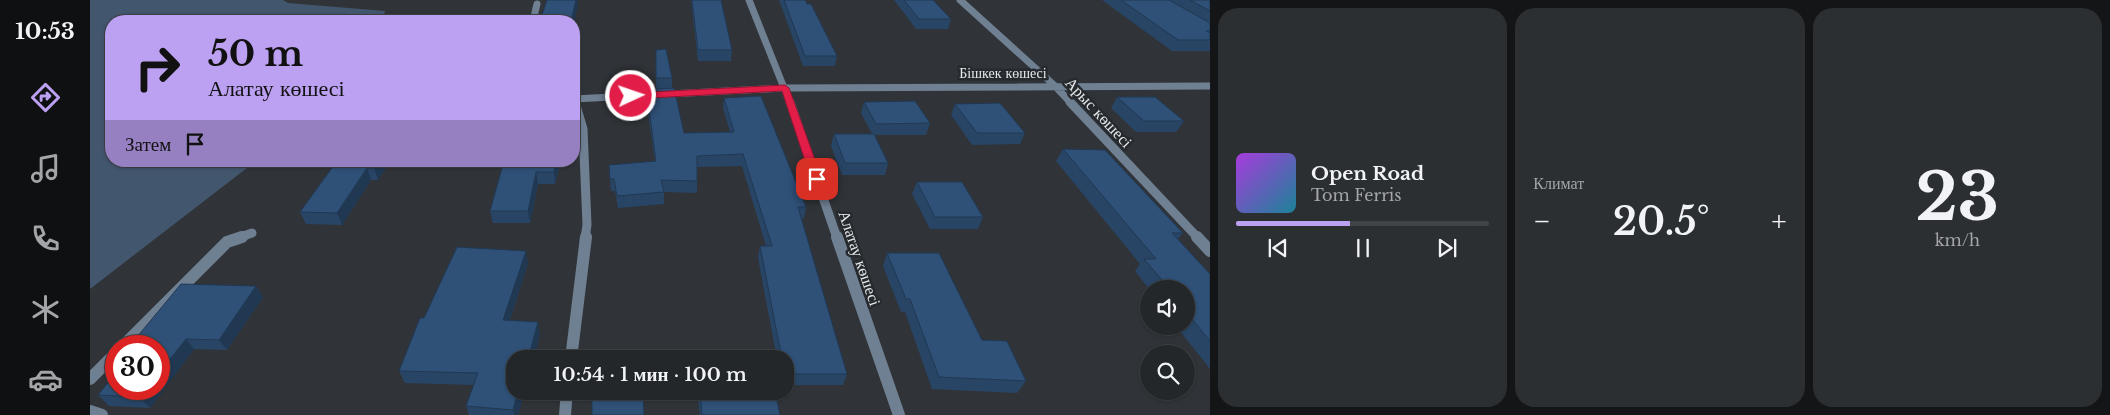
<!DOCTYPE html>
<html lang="ru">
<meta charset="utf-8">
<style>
body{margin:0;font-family:"Libre Baskerville",serif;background:#2c2f32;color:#f1f3f6;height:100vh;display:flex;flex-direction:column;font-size:19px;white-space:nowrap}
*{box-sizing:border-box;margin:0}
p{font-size:16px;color:#a3a5a8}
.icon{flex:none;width:28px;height:28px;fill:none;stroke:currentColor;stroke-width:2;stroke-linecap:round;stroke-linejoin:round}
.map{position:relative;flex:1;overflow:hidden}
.sheet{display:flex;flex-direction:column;gap:8px;padding:8px;background:#141517;width:900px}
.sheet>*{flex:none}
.guide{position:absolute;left:15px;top:15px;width:475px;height:152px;border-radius:20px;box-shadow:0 1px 4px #0004,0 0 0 1px #414447;background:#bca0f2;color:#111;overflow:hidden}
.tools{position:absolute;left:1050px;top:280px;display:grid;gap:10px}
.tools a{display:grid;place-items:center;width:55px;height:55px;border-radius:50%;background:#24272a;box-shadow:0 1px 4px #0004,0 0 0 1px #414447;font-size:25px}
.speed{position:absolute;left:15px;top:335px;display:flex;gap:10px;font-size:25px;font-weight:700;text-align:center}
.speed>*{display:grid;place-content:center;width:65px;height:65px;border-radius:50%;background:#24272a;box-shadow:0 1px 4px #0004,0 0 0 1px #414447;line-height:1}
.speed .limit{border:8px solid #d22;background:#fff;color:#111}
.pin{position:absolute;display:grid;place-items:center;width:42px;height:42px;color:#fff;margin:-21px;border-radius:10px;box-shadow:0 2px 8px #0006}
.me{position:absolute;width:55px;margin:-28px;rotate:87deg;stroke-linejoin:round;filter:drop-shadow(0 0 4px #0008)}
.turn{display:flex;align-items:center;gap:18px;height:105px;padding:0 20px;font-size:22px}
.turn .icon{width:65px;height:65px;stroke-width:2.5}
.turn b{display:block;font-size:35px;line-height:42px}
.then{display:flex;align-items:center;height:48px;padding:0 20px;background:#0003;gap:10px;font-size:19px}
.big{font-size:38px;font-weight:600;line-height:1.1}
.sheet .widget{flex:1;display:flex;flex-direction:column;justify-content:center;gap:8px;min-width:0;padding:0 18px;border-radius:20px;background:#2c2f32}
.sheet .dial{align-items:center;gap:0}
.dial b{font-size:65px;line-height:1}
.song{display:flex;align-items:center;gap:15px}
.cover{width:60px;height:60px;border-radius:8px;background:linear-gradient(135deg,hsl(280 70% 55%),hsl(190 70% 35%))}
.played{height:5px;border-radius:2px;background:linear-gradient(90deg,#bca0f2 45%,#414447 45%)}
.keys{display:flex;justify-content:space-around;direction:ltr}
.heat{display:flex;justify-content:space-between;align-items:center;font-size:28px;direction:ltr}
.sheet .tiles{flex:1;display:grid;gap:8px;grid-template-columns:repeat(3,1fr)}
.trip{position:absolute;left:416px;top:350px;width:288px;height:50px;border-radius:20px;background:#24272a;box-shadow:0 1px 4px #0004,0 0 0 1px #414447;font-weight:600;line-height:50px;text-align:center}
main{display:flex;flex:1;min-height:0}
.dock{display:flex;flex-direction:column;width:90px;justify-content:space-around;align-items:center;background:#0e1011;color:#a3a5a8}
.dock .icon{width:35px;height:35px}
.dock .on{color:#bca0f2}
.dock b{font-size:22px;color:#f1f3f6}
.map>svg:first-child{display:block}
.green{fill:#42566e}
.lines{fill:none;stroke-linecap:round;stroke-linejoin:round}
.minor-far2{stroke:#708093;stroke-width:7}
.minor-far1{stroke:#708093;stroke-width:9}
.minor{stroke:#708093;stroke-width:12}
.wall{fill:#284566}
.shaded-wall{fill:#213853}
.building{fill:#2f5077;stroke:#213853}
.route{fill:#e11d48;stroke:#92132f}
.labels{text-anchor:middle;stroke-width:5;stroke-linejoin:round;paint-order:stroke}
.far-street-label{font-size:14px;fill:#e6e8eb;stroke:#262a2e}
.street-label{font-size:16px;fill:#e6e8eb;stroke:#262a2e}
</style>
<main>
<nav class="dock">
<b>10:53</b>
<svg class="icon on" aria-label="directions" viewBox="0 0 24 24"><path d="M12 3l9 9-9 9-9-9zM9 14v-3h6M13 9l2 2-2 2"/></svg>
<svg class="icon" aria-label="music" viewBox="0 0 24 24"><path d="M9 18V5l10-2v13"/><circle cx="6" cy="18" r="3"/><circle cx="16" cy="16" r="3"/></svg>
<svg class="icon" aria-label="phone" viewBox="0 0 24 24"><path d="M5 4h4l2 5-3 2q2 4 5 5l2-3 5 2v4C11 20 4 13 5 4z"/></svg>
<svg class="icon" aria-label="climate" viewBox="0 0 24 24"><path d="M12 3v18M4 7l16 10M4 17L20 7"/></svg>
<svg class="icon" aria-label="car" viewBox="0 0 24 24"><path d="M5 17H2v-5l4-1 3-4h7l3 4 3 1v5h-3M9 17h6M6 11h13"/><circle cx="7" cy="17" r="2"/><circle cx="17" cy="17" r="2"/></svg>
</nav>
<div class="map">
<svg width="1120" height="415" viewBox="0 0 1120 415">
<rect width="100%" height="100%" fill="#303438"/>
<path class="green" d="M 0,0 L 193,0 L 198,3 L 295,11 L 292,21 L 21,21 L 21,161 L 166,161 L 0,289 Z"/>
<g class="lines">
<path class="minor-far2" d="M 659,0 L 700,103
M 870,0 L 964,85 L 981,103
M 443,21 L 447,4
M 484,99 L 695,88 L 1120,86
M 484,100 L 485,103"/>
<path class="minor-far1" d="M 485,102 L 493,129 L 497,225 L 495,238
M 700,102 L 747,238
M 980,102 L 1108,238
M 148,238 L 162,233"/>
<path class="minor" d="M 747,237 L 809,415
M 1107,237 L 1120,251
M 33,346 L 137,242 L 152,237
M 481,359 L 496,237
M 0,379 L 26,353
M 0,411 L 12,415
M 475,415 L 477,391"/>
</g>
<path class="wall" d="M 601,0 L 631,0 L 642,50 L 641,61 L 608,61 Z
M 689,0 L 715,0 L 747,56 L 745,66 L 713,66 Z
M 804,0 L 843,0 L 861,19 L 858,29 L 826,29 Z
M 1012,0 L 1120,0 L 1120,51 L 1082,51 Z
M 566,50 L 582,78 L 582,88 L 594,133 L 640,132 L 633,108 L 634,98 L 716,207 L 714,218 L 711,219 L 757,374 L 753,385 L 695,385 L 695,359 L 687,359 L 668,258 L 670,246 L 676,246 L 652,166 L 607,167 L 607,193 L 574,192 L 574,204 L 528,208 L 525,191 L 521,191 L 520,179 L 565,161 L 558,113 L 558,102 L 566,102 Z
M 1027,97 L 1094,121 L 1086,132 L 1046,132 L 1021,108 Z
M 774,102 L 840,123 L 836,135 L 785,135 L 798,163 L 795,175 L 752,175 L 741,146 L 744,134 L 782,134 L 771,113 Z
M 865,104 L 935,133 L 930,144 L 882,145 L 861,115 Z
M 973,149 L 1093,233 L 1088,239 L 1120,274 L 1120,369 L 1086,326 L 1096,326 L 1096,289 L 1059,289 L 1045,271 L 1050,264 L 966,161 Z
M 247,161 L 300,161 L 288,180 L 281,180 L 252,225 L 216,224 L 210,212 Z
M 414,161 L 471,161 L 465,184 L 448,184 L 440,223 L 403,223 L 400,211 Z
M 827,182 L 893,217 L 888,229 L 840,229 L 822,194 Z
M 797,253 L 936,381 L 927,393 L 842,389 L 815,312 L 811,312 L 793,266 Z
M 438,263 L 420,320 L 450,334 L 444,359 L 425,359 L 425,391 L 435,391 L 428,415 L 379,415 L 376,406 L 384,385 L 315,383 L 309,371 L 334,318 Z
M 166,286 L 173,297 L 137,350 L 104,349 L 60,408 L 19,406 L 8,395 L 52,342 L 47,337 Z
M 607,391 L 685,391 L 690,415 L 610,415 Z"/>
<path class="shaded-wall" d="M 486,0 L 488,0 L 488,4 L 484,23 L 484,21 L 481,21 Z
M 288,161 L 300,161 L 288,180 L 284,168 Z
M 466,161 L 471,161 L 465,184 L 464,172 Z
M 277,168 L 281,180 L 252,225 L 247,213 Z
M 446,172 L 448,184 L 440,223 L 438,211 Z
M 436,251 L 438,263 L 416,332 L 413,320 Z
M 166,286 L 173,297 L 137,350 L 129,340 Z
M 448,322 L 450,334 L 444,359 L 438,359 Z
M 96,339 L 104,349 L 60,408 L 49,397 L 56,389 L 69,389 L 69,373 Z
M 428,391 L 435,391 L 428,415 L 424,415 L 423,410 Z"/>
<path class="building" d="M 457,0 L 486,0 L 481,21 L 450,21 Z
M 602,0 L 631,0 L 642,50 L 608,50 Z
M 694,0 L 715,0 L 717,4 L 721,4 L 747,56 L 715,56 Z
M 814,0 L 843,0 L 861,19 L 829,19 Z
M 1031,0 L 1079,0 L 1120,23 L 1120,31 L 1116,31 L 1120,33 L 1120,40 L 1088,40 Z
M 1100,0 L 1120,0 L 1120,11 Z
M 395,18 L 425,19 L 424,21 L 392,21 Z
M 576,49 L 582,78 L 566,78 L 566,50 Z
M 584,88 L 594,133 L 644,132 L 634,98 L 671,96 L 716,207 L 708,207 L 757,374 L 695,374 L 695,359 L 692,359 L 670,246 L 682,246 L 653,154 L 607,156 L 607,181 L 571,180 L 574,192 L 527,196 L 524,179 L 520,179 L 519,165 L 566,161 L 558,102 L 566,102 L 566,89 Z
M 1027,97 L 1065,97 L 1094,121 L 1054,121 Z
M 825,101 L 840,123 L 786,124 L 774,102 Z
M 910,103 L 935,133 L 887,133 L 865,104 Z
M 744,134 L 784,134 L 798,163 L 755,163 Z
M 973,149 L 1015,150 L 1093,233 L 1082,233 L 1120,274 L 1120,341 L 1097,313 L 1100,313 L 1096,309 L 1096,289 L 1080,289 L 1054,259 L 1066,259 Z
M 247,161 L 288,161 L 284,168 L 277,168 L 247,213 L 210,212 Z
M 414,161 L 466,161 L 464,172 L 446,172 L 438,211 L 400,211 Z
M 827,182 L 872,182 L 893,217 L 845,217 Z
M 367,247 L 436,251 L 413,320 L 448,322 L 438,359 L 425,359 L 425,391 L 428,391 L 423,410 L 376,406 L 388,373 L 309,371 L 330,318 L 334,318 Z
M 797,253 L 849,253 L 892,340 L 917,341 L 936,381 L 849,377 L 820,299 L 816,299 Z
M 91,284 L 166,286 L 129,340 L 96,339 L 69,373 L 69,346 L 49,346 L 56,337 L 47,337 Z
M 26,373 L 26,389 L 56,389 L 49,397 L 8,395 Z
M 502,391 L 553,391 L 554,415 L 502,415 Z
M 610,391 L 685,391 L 690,415 L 612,415 Z"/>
<path class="route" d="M 695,85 L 699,88 L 732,179 L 730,181 L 723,181 L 721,179 L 692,91 L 541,99 L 537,96 L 541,93 Z"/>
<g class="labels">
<g class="far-street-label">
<text x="913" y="78">Бішкек көшесі</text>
</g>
<g class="street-label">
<text transform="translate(1009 112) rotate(47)" y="6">Арыс көшесі</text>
<text transform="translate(770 258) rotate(71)" y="6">Алатау көшесі</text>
</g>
</g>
</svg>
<div class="tools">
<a><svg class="icon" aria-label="sound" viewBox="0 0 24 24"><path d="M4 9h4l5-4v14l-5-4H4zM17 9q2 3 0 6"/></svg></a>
<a><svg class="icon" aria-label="search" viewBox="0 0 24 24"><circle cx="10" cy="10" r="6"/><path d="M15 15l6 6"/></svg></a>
</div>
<div class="speed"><div class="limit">30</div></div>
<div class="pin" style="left:727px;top:179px;background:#d93025"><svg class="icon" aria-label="arrive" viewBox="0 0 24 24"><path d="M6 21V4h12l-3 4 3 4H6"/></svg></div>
<svg class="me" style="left:541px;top:96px" viewBox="-20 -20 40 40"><circle r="17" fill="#e11d48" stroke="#fff" stroke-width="3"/><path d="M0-11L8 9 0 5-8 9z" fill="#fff"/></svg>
<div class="trip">10:54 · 1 мин · 100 m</div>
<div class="guide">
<div class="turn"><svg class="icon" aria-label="right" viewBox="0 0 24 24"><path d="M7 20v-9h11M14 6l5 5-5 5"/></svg><div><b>50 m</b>Алатау көшесі</div></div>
<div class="then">Затем<svg class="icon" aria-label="arrive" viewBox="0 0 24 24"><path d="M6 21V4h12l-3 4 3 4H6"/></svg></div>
</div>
</div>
<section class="sheet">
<div class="tiles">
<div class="widget">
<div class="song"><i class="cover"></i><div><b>Open Road</b><p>Tom Ferris</p></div></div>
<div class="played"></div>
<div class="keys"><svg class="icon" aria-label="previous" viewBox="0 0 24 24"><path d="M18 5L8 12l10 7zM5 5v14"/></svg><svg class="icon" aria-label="pause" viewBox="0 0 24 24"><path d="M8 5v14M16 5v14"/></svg><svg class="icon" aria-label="next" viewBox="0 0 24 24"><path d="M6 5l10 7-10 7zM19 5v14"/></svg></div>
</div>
<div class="widget"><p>Климат</p>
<div class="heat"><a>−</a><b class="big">20.5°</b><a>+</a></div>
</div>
<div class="widget dial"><b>23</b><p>km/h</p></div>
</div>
</section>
</main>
